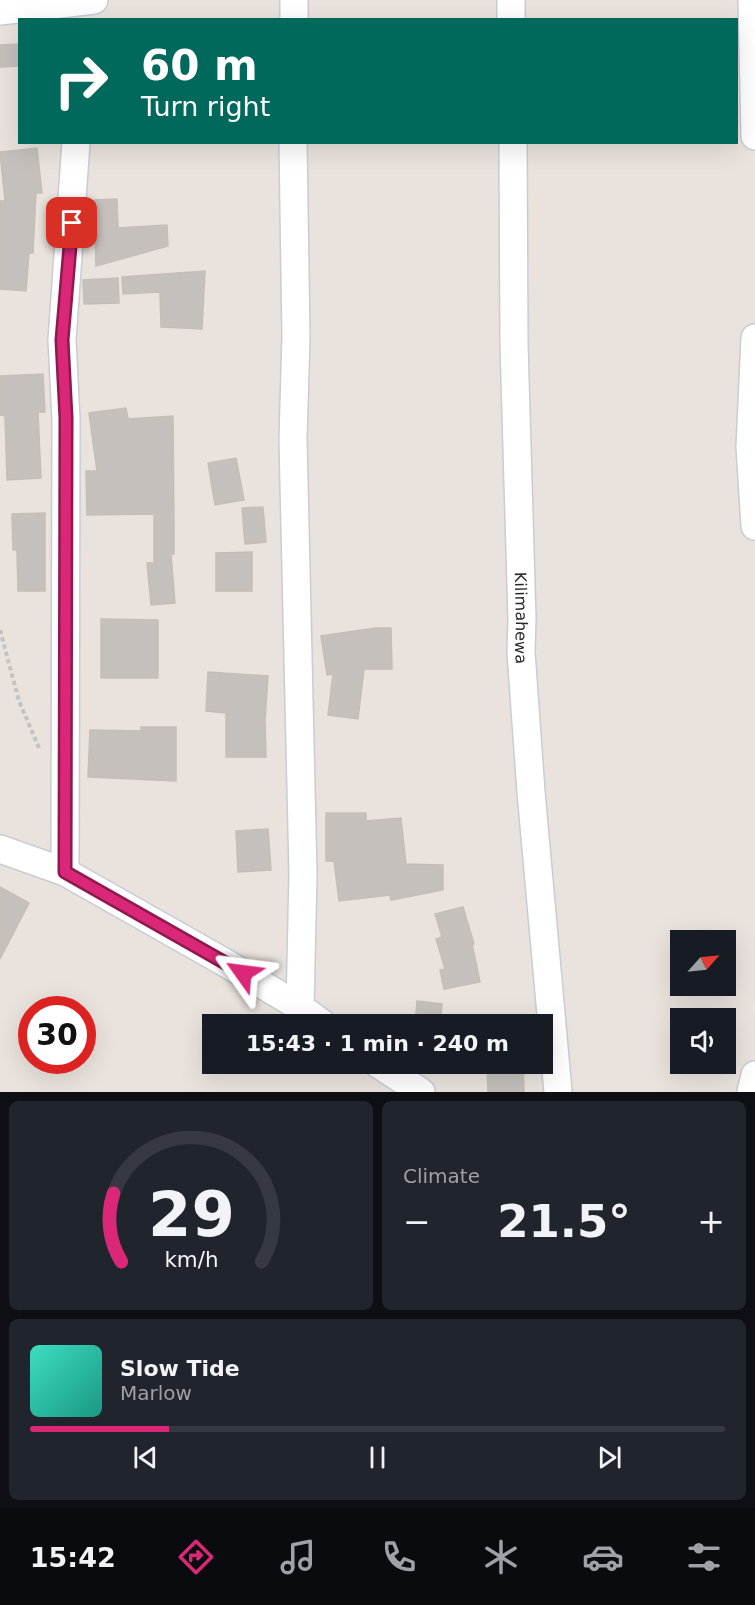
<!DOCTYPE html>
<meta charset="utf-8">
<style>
body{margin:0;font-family:"DejaVu Sans",sans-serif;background:#20242c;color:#f1f3f6;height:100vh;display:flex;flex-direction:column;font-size:22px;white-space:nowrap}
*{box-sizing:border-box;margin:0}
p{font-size:20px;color:#9ea1a6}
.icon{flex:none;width:33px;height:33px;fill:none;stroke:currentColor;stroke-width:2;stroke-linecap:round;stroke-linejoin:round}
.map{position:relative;height:1092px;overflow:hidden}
.side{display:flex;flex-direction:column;gap:9px;padding:9px;background:#0d0f14;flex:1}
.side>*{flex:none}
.guide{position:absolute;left:18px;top:18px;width:720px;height:126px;border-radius:0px;box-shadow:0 6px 24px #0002;background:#00695c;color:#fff;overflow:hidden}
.needle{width:39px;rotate:63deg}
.buttons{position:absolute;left:670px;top:930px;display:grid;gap:12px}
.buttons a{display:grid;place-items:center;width:66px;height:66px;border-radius:0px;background:#171b24;box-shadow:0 6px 24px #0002;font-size:30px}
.speed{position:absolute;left:18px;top:996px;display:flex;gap:12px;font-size:30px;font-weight:700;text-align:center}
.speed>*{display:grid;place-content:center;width:78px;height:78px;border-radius:50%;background:#171b24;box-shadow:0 6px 24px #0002;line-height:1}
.speed .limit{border:9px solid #d22;background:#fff;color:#111}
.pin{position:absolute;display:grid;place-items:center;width:51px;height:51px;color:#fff;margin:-26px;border-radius:12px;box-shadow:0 3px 9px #0006}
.me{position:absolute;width:66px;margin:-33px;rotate:301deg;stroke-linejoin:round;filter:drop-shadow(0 0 4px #0008)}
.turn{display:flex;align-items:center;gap:21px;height:126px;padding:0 24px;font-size:27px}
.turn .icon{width:78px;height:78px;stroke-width:2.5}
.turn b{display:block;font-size:42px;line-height:51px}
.big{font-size:45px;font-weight:800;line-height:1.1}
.side .tile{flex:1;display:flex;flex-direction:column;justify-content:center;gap:9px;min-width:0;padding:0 21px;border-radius:9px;background:#20242c}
.side .dial{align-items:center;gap:0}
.dial svg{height:156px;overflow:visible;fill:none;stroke:#363941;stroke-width:7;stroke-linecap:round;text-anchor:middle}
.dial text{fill:#f1f3f6;stroke:none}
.song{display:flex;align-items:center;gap:18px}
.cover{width:72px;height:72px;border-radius:9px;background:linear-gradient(135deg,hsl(170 70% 55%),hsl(170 70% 35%))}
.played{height:6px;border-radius:3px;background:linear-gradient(90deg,#db2777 20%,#363941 20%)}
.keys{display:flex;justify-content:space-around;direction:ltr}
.heat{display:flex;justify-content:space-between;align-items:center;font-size:33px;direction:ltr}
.side .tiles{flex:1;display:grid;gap:9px;grid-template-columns:1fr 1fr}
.tile:last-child{grid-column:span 2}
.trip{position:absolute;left:202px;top:1014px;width:351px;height:60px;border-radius:0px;background:#171b24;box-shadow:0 6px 24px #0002;font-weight:800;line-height:60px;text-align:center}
.dock{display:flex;height:96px;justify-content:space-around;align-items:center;background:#090b0e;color:#9ea1a6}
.dock .icon{width:42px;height:42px}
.dock .selected{color:#db2777}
.dock b{font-size:27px;color:#f1f3f6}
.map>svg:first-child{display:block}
.building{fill:#c5c0bc;stroke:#c5beb7;stroke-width:1.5}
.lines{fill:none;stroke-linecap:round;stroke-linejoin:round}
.minor-casing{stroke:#c8ccd5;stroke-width:30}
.path{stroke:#c3c3c3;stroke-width:4;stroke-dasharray:4.5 3;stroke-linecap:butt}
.minor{stroke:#fff;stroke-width:27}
.route-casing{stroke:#8e194d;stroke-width:15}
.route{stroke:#db2777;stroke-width:10}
.labels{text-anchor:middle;stroke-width:5;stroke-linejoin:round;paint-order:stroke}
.street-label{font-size:16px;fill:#292929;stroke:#fff}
</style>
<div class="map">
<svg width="755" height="1092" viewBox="0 0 755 1092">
<rect width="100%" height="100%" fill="#eae3dd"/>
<path class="building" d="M 20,44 L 20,66 L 0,67 L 0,45 Z
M 37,148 L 42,193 L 36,193 L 33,253 L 29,253 L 26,291 L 0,289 L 0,201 L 5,201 L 0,152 Z
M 117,199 L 118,228 L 167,225 L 168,246 L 96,266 L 94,200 Z
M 205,271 L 202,329 L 161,327 L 160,292 L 123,294 L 122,277 Z
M 118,278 L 119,303 L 84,304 L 83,280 Z
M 43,374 L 45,412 L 38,412 L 41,478 L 7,480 L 5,416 L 0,415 L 0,376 Z
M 126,408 L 128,419 L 173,416 L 174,525 L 174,554 L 171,554 L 175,603 L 151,605 L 147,563 L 154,563 L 154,514 L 87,515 L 86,471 L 97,471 L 89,413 Z
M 236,458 L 244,500 L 215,505 L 208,463 Z
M 263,507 L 266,542 L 245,544 L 242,508 Z
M 45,513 L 45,591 L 18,591 L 17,550 L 13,550 L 12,514 Z
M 252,552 L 252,591 L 216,591 L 216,553 Z
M 101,619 L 158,620 L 158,678 L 101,678 Z
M 376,628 L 391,628 L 392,669 L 364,669 L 358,719 L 328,715 L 333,674 L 327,675 L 321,636 Z
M 208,672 L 268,676 L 265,721 L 266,757 L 226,757 L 226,713 L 206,711 Z
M 141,727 L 176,727 L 176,781 L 88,777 L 90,730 L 141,731 Z
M 326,813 L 366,813 L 366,821 L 401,818 L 406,864 L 443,865 L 443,890 L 391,900 L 390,895 L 339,901 L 334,861 L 326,861 Z
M 268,829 L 271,870 L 238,872 L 236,831 Z
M 0,887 L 29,903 L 0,959 Z
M 463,907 L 474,944 L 472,944 L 480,982 L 444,989 L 440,970 L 445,969 L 436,939 L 442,937 L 435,914 Z
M 417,1001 L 442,1004 L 440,1024 L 415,1024 Z
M 487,1064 L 523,1064 L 524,1092 L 488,1092 Z"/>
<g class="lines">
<g class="minor-casing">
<g id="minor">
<path d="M 511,0 L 511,20"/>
<path d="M 752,0 L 755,136"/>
<path d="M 0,11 L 94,0"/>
<path d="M 294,20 L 294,0"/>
<path d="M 293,142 L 296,337 L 293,439 L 303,874 L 300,1007"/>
<path id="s1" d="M 513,142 L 514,344 L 522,619 L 521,652 L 531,792 L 558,1092"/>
<path d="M 755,338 L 750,447 L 755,526"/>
<path d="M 0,849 L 65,872 L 224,962 L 300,1007 L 323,1024"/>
<path d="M 65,872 L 66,419 L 62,340 L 76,142"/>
<path d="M 378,1064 L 421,1092"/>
<path d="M 751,1092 L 755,1075"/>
</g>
</g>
<path class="path" d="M 0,630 L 19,701 L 39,748"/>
<use href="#minor" class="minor"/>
</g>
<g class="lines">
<g class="route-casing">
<path id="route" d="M 72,223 L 62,340 L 66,418 L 65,872 L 243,973"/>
</g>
<use href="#route" class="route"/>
</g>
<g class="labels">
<g class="street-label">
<text dy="6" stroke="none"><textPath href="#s1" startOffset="476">Kilimahewa</textPath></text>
</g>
</g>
</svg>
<div class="buttons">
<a><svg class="needle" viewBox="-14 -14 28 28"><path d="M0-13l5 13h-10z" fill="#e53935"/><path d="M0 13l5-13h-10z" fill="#9ea1a6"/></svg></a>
<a><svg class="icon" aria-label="sound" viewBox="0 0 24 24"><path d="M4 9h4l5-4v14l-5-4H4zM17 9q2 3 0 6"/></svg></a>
</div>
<div class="speed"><div class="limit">30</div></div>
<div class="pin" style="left:72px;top:223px;background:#d93025"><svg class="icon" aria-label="arrive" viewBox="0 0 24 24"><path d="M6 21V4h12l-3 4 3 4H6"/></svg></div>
<svg class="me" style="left:243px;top:973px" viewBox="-20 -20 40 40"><path d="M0-17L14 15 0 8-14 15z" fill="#db2777" stroke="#fff" stroke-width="4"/></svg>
<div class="trip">15:43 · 1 min · 240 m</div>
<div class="guide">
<div class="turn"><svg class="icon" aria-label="right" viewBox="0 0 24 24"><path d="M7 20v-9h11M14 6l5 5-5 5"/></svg><div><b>60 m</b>Turn right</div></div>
</div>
</div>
<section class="side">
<div class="tiles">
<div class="tile dial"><svg viewBox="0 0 100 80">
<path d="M14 69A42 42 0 1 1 86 69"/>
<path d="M14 69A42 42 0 0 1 10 34" stroke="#db2777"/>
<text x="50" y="56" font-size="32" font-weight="700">29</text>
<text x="50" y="72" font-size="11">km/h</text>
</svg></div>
<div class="tile"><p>Climate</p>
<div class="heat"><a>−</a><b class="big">21.5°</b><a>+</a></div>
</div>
<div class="tile">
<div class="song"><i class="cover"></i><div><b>Slow Tide</b><p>Marlow</p></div></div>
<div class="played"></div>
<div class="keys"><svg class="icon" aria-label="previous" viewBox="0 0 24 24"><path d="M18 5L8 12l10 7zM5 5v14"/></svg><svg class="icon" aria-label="pause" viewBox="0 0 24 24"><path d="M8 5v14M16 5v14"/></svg><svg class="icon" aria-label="next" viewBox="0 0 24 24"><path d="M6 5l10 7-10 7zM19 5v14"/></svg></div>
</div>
</div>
</section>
<nav class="dock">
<b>15:42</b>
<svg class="icon selected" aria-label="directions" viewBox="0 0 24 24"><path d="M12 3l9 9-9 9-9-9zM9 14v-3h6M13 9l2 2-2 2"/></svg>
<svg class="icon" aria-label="music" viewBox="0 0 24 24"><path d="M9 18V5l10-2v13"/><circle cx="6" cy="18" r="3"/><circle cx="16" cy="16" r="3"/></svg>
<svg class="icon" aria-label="phone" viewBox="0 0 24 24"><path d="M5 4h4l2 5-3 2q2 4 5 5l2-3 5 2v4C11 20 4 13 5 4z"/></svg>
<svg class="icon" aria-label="climate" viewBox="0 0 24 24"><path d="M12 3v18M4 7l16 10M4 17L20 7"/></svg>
<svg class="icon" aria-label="car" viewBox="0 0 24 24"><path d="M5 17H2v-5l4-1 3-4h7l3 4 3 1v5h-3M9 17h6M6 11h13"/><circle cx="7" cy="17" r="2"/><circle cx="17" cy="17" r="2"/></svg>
<svg class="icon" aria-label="filters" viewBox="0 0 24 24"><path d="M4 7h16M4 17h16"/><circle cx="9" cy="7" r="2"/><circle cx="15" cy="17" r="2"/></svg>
</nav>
